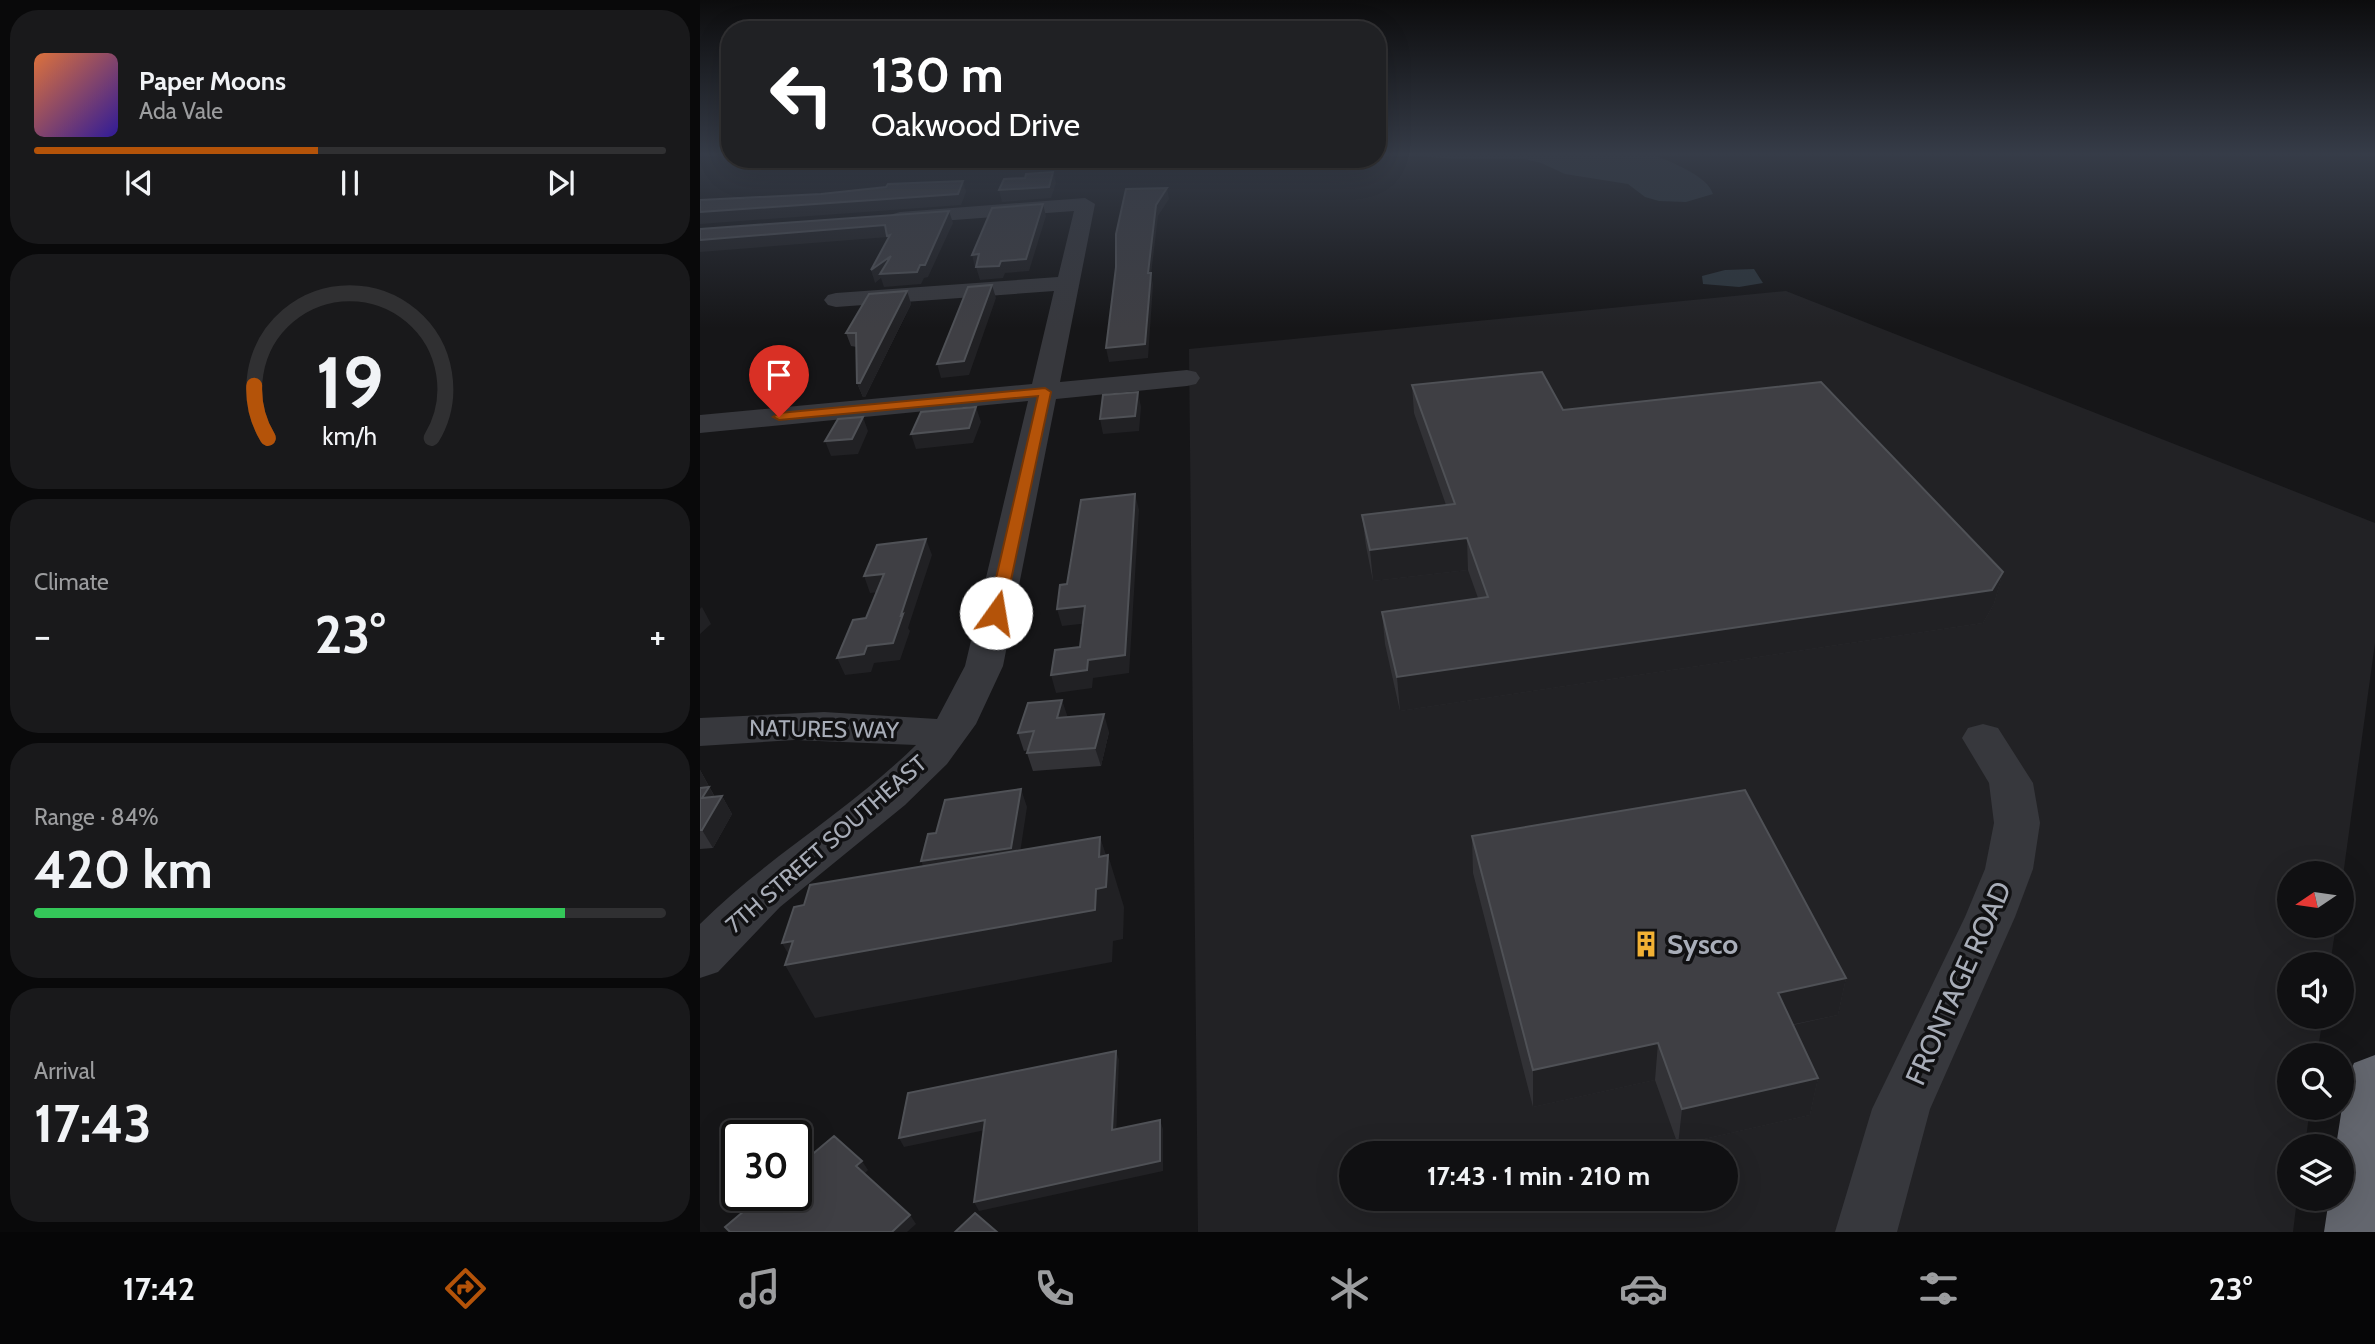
<!DOCTYPE html>
<meta charset="utf-8">
<style>
body{margin:0;font-family:Cabin,sans-serif;background:#19191b;color:#f1f3f6;height:100vh;display:flex;flex-direction:column;font-size:26px;white-space:nowrap}
*{box-sizing:border-box;margin:0}
p{font-size:23px;color:#9c9d9f}
.icon{flex:none;width:38px;height:38px;fill:none;stroke:currentColor;stroke-width:2;stroke-linecap:round;stroke-linejoin:round}
.map{position:relative;flex:1;overflow:hidden}
.panel{display:flex;flex-direction:column;gap:10px;padding:10px;background:#09090a;width:700px}
.panel>*{flex:none}
.guide{position:absolute;left:21px;top:21px;width:665px;height:147px;border-radius:28px;box-shadow:0 7px 28px #0002,0 0 0 2px #303032;background:#202124;color:#fff;overflow:hidden}
.needle{width:46px;rotate:257deg}
.buttons{position:absolute;left:1577px;top:861px;display:grid;gap:14px}
.buttons a{display:grid;place-items:center;width:77px;height:77px;border-radius:50%;background:#101012;box-shadow:0 7px 28px #0002,0 0 0 2px #303032;font-size:35px}
.speed{position:absolute;left:21px;top:1120px;display:flex;gap:14px;font-size:35px;font-weight:700;text-align:center}
.speed>*{display:grid;place-content:center;width:91px;height:91px;border-radius:50%;background:#101012;box-shadow:0 7px 28px #0002,0 0 0 2px #303032;line-height:1}
.speed .limit{border:4px solid #111;border-radius:10px;background:#fff;color:#111}
.pin{position:absolute;display:grid;place-items:center;width:60px;height:60px;color:#fff;margin:-72px -30px;border-radius:50% 50% 50% 0;rotate:-45deg;box-shadow:0 0 7px #0007}
.pin .icon{rotate:45deg}
.me{position:absolute;width:77px;margin:-38px;rotate:13deg;stroke-linejoin:round;filter:drop-shadow(0 0 5px #0008)}
.turn{display:flex;align-items:center;gap:24px;height:147px;padding:0 35px;font-size:32px}
.turn .icon{width:91px;height:91px;stroke-width:2.5}
.turn b{display:block;font-size:49px;line-height:60px}
.big{font-size:52px;font-weight:700;line-height:1.1}
.panel .widget{flex:1;display:flex;flex-direction:column;justify-content:center;gap:10px;min-width:0;padding:0 24px;border-radius:28px;background:#19191b}
.panel .dial{align-items:center;gap:0}
.dial svg{height:182px;overflow:visible;fill:none;stroke:#303032;stroke-width:7;stroke-linecap:round;text-anchor:middle}
.dial text{fill:#f1f3f6;stroke:none}
.song{display:flex;align-items:center;gap:21px}
.cover{width:84px;height:84px;border-radius:10px;background:linear-gradient(135deg,hsl(20 70% 55%),hsl(250 70% 35%))}
.played{height:7px;border-radius:4px;background:linear-gradient(90deg,#b45309 45%,#303032 45%)}
.keys{display:flex;justify-content:space-around;direction:ltr}
.heat{display:flex;justify-content:space-between;align-items:center;font-size:38px;direction:ltr}
.charge{height:10px;border-radius:5px;background:linear-gradient(90deg,#34c759 84%,#303032 0)}
.trip{position:absolute;left:639px;top:1141px;width:399px;height:70px;border-radius:35px;background:#101012;box-shadow:0 7px 28px #0002,0 0 0 2px #303032;font-weight:700;line-height:70px;text-align:center}
.tabs{display:flex;height:112px;justify-content:space-around;align-items:center;background:#060607;color:#9c9d9f}
.tabs .icon{width:49px;height:49px}
.tabs .selected{color:#b45309}
.tabs b{font-size:32px;color:#f1f3f6}
main{display:flex;flex:1;min-height:0}
.map>svg:first-child{display:block}
.built{fill:#222225;fill-rule:evenodd}
.water{fill:#2c353c}
.lines{fill:none;stroke-linecap:round;stroke-linejoin:round}
.minor{fill:#37383d;fill-rule:evenodd}
.highway{fill:#63666e;fill-rule:evenodd}
.wall{fill:#323236}
.shaded-wall{fill:#212124}
.building{fill:#3f3f44;stroke:#4f5156;stroke-width:2}
.route{fill:#b45309;stroke:#753606;stroke-width:2}
.labels{text-anchor:middle;stroke-width:7;stroke-linejoin:round;paint-order:stroke}
.street-label{font-size:23px;fill:#a8adb8;stroke:#111113}
.near-poi-label{font-size:28px;font-weight:bold;fill:#a8adb8;stroke:#111113;text-anchor:start}
.near-street-label{font-size:28px;fill:#a8adb8;stroke:#111113}
</style>
<main>
<section class="panel">
<div class="widget">
<div class="song"><i class="cover"></i><div><b>Paper Moons</b><p>Ada Vale</p></div></div>
<div class="played"></div>
<div class="keys"><svg class="icon" aria-label="previous" viewBox="0 0 24 24"><path d="M18 5L8 12l10 7zM5 5v14"/></svg><svg class="icon" aria-label="pause" viewBox="0 0 24 24"><path d="M8 5v14M16 5v14"/></svg><svg class="icon" aria-label="next" viewBox="0 0 24 24"><path d="M6 5l10 7-10 7zM19 5v14"/></svg></div>
</div>
<div class="widget dial"><svg viewBox="0 0 100 80">
<path d="M14 69A42 42 0 1 1 86 69"/>
<path d="M14 69A42 42 0 0 1 8 46" stroke="#b45309"/>
<text x="50" y="56" font-size="32" font-weight="700">19</text>
<text x="50" y="72" font-size="11">km/h</text>
</svg></div>
<div class="widget"><p>Climate</p>
<div class="heat"><a>−</a><b class="big">23°</b><a>+</a></div>
</div>
<div class="widget"><p>Range · 84%</p><b class="big">420 km</b><div class="charge"></div></div>
<div class="widget"><p>Arrival</p><b class="big">17:43</b></div>
</section>
<div class="map">
<svg width="1675" height="1232" viewBox="0 0 1675 1232">
<rect width="100%" height="100%" fill="#161618"/>
<path class="built" d="M 1086,291 L 1675,523 L 1675,643 L 1642,883 L 1642,873 L 1589,873 L 1589,926 L 1636,926 L 1630,964 L 1589,964 L 1589,1017 L 1623,1017 L 1617,1055 L 1589,1055 L 1589,1108 L 1610,1108 L 1605,1146 L 1589,1146 L 1589,1199 L 1597,1199 L 1593,1232 L 498,1232 L 489,349 ZM 651,1153 L 1026,1153 L 1026,1199 L 651,1199 Z"/>
<path class="water" d="M 698,155 L 954,155 C 971,162 1008,176 1013,194 L 986,202 L 959,201 L 945,197 L 928,184 L 865,174 L 841,163 L 824,159 L 759,159 Z
M 1054,269 L 1063,283 L 1039,287 L 1003,284 L 1002,276 L 1025,270 Z"/>
<g class="lines">
<path class="minor" d="M 385,198 L 395,204 L 360,382 L 487,370 L 496,372 L 500,378 L 496,384 L 487,386 L 356,399 L 303,666 L 276,724 L 247,764 L 205,805 L 80,907 L 18,972 L 0,978 L 0,924 C 67,857 149,811 216,745 L 94,740 L 0,746 L 0,718 L 124,712 L 237,719 L 265,666 L 328,401 L 0,433 L 0,415 L 332,384 L 354,291 L 136,307 L 128,305 L 124,300 L 128,295 L 136,293 L 358,277 L 374,211 L 200,224 L 193,222 L 190,218 L 193,214 L 200,212 Z
M 1283,724 L 1298,728 L 1333,783 L 1340,823 L 1333,869 L 1315,917 L 1230,1109 L 1197,1232 L 1135,1232 L 1172,1109 L 1265,917 L 1285,869 L 1294,823 L 1289,783 L 1262,738 L 1268,728 Z"/>
<path class="highway" d="M 1675,1055 L 1675,1232 L 1624,1232 L 1629,1199 L 1642,1199 L 1642,1146 L 1636,1146 L 1646,1082 L 1654,1063 Z"/>
</g>
<path class="wall" d="M 207,291 L 211,304 L 165,397 L 163,397 L 157,383 L 157,347 L 151,346 L 146,333 Z
M 712,385 L 863,410 L 1303,572 L 1294,604 L 1283,623 L 700,711 L 685,644 L 682,612 L 778,598 L 768,570 L 673,581 L 666,546 L 662,515 L 746,505 L 714,413 Z
M 367,717 L 409,732 L 401,766 L 333,771 L 327,753 L 328,750 L 324,751 L 318,733 Z
M 0,770 L 15,797 L 22,796 L 32,814 L 13,848 L 0,849 Z
M 772,836 L 1146,978 L 1138,1015 L 1093,1025 L 1118,1078 L 1110,1115 L 978,1145 L 955,1080 L 833,1107 L 773,873 Z"/>
<path class="shaded-wall" d="M 353,172 L 356,183 L 351,198 L 302,202 L 299,190 Z
M 263,181 L 266,192 L 261,205 L 0,224 L 0,212 Z
M 467,188 L 469,199 L 458,216 L 451,275 L 453,285 L 448,358 L 409,362 L 406,348 L 448,273 L 456,205 Z
M 343,204 L 346,216 L 329,271 L 305,273 L 303,278 L 280,280 L 276,267 Z
M 249,211 L 253,223 L 228,277 L 224,278 L 221,284 L 184,287 L 181,278 L 175,283 L 171,270 Z
M 185,225 L 190,235 L 188,237 L 0,252 L 0,240 Z
M 279,254 L 283,267 L 275,267 L 272,255 Z
M 292,285 L 296,298 L 269,375 L 241,378 L 237,364 Z
M 207,291 L 211,304 L 165,397 L 163,397 L 157,383 Z
M 438,392 L 441,407 L 439,431 L 403,434 L 400,419 Z
M 276,407 L 281,422 L 273,443 L 216,449 L 211,434 Z
M 163,417 L 168,431 L 158,454 L 131,456 L 125,441 Z
M 435,494 L 439,510 L 429,673 L 393,678 L 392,688 L 356,693 L 351,675 L 388,660 Z
M 767,538 L 768,570 L 673,581 L 670,550 Z
M 226,539 L 232,555 L 208,628 L 210,631 L 200,660 L 174,663 L 171,672 L 145,675 L 137,658 L 167,646 L 201,615 Z
M 1303,572 L 1294,604 L 1283,623 L 700,711 L 697,677 Z
M 184,574 L 190,591 L 170,593 L 164,576 Z
M 385,606 L 389,623 L 362,626 L 357,609 Z
M 2,607 L 11,624 L 0,634 L 0,609 Z
M 362,700 L 368,718 L 357,718 Z
M 404,714 L 409,732 L 401,766 L 395,748 Z
M 0,770 L 18,803 L 22,796 L 32,814 L 13,848 L 2,830 L 0,806 Z
M 321,789 L 327,807 L 318,866 L 229,880 L 221,861 Z
M 400,837 L 408,861 L 408,855 L 424,907 L 423,939 L 413,941 L 412,962 L 115,1018 L 85,965 L 94,964 L 82,943 L 399,857 Z
M 1146,978 L 1138,1015 L 1071,1029 L 1078,993 Z
M 958,1043 L 955,1080 L 833,1107 L 833,1070 Z
M 416,1051 L 419,1060 L 416,1139 L 412,1130 Z
M 1118,1078 L 1110,1115 L 978,1145 L 982,1109 Z
M 285,1120 L 290,1129 L 204,1147 L 199,1138 Z
M 460,1120 L 463,1129 L 463,1171 L 279,1211 L 274,1202 Z
M 162,1161 L 168,1170 L 162,1176 L 156,1166 Z
M 210,1215 L 216,1224 L 207,1232 L 192,1232 Z"/>
<path class="building" d="M 353,172 L 349,187 L 299,190 L 304,179 L 325,178 L 326,174 Z
M 263,181 L 258,194 L 0,212 L 0,200 L 121,194 L 186,187 L 188,184 Z
M 467,188 L 456,205 L 448,273 L 451,273 L 445,344 L 406,348 L 416,267 L 416,234 L 426,189 Z
M 343,204 L 326,259 L 301,261 L 299,266 L 276,267 L 279,254 L 272,255 L 292,208 Z
M 249,211 L 225,265 L 220,265 L 217,272 L 180,274 L 191,256 L 171,270 L 190,235 L 187,236 L 185,225 L 0,240 L 0,229 Z
M 292,285 L 264,361 L 237,364 L 268,287 Z
M 207,291 L 160,383 L 157,383 L 156,333 L 146,333 L 169,294 Z
M 842,372 L 863,410 L 1121,382 L 1303,572 L 1292,590 L 697,677 L 682,612 L 788,597 L 767,538 L 670,550 L 662,515 L 755,504 L 712,385 Z
M 438,392 L 435,416 L 400,419 L 403,395 Z
M 276,407 L 269,428 L 211,434 L 221,412 Z
M 163,417 L 152,439 L 125,441 L 138,419 Z
M 435,494 L 425,655 L 388,660 L 387,670 L 351,675 L 355,650 L 380,647 L 385,606 L 357,609 L 360,585 L 367,584 L 381,500 Z
M 226,539 L 201,615 L 203,614 L 193,643 L 167,646 L 164,654 L 137,658 L 153,620 L 166,618 L 184,574 L 164,576 L 177,545 Z
M 362,700 L 357,718 L 404,714 L 395,748 L 327,753 L 334,731 L 318,733 L 328,703 Z
M 9,787 L 2,798 L 22,796 L 2,830 L 0,830 L 0,788 Z
M 321,789 L 311,848 L 221,861 L 228,834 L 236,833 L 245,800 Z
M 1045,790 L 1146,978 L 1078,993 L 1118,1078 L 982,1109 L 958,1043 L 833,1070 L 772,836 Z
M 400,837 L 399,857 L 408,855 L 406,887 L 396,889 L 395,910 L 85,965 L 93,941 L 82,943 L 94,907 L 104,905 L 110,885 Z
M 416,1051 L 412,1130 L 460,1120 L 460,1161 L 274,1202 L 285,1120 L 199,1138 L 208,1093 Z
M 134,1136 L 162,1161 L 156,1166 L 210,1215 L 192,1232 L 30,1232 L 25,1227 L 63,1195 L 96,1195 L 96,1168 Z
M 275,1213 L 297,1232 L 255,1232 Z"/>
<linearGradient id="sky" x2="0" y2="1"><stop stop-color="#0c0c0d"/><stop offset="0.47" stop-color="#363c48"/><stop offset="1" stop-color="#363c48" stop-opacity="0"/></linearGradient>
<rect width="1675" height="328" fill="url(#sky)"/>
<path class="route" d="M 345,388 L 351,392 L 304,613 L 296,618 L 288,613 L 338,396 L 79,420 L 73,417 L 79,413 Z"/>
<defs>
<g id="building-bare" transform="scale(2.1)"><path d="M-4-6H4V6H1V3H-1V6H-4ZM-2.5-4.3h1.7v1.8h-1.7ZM.8-4.3h1.7v1.8H.8ZM-2.5-1h1.7V.8h-1.7ZM.8-1h1.7V.8H.8Z" fill="#f2b134" stroke="#111113" stroke-width="2.5" paint-order="stroke"/></g>
</defs>
<g fill-rule="evenodd">
<use href="#building-bare" x="946" y="944"/>
</g>
<g class="labels">
<g class="street-label">
<text transform="translate(124 729) rotate(1)" y="8">NATURES WAY</text>
<text transform="translate(126 844) rotate(-41)" y="8">7TH STREET SOUTHEAST</text>
</g>
<g class="near-poi-label">
<text x="967" y="954">Sysco</text>
</g>
<g class="near-street-label">
<text transform="translate(1258 983) rotate(-66)" y="10">FRONTAGE ROAD</text>
</g>
</g>
</svg>
<div class="buttons">
<a><svg class="needle" viewBox="-14 -14 28 28"><path d="M0-13l5 13h-10z" fill="#e53935"/><path d="M0 13l5-13h-10z" fill="#9c9d9f"/></svg></a>
<a><svg class="icon" aria-label="sound" viewBox="0 0 24 24"><path d="M4 9h4l5-4v14l-5-4H4zM17 9q2 3 0 6"/></svg></a>
<a><svg class="icon" aria-label="search" viewBox="0 0 24 24"><circle cx="10" cy="10" r="6"/><path d="M15 15l6 6"/></svg></a>
<a><svg class="icon" aria-label="layers" viewBox="0 0 24 24"><path d="M12 4l9 5-9 5-9-5zM3 14l9 5 9-5"/></svg></a>
</div>
<div class="speed"><div class="limit">30</div></div>
<div class="pin" style="left:79px;top:417px;background:#d93025"><svg class="icon" aria-label="arrive" viewBox="0 0 24 24"><path d="M6 21V4h12l-3 4 3 4H6"/></svg></div>
<svg class="me" style="left:296px;top:613px" viewBox="-20 -20 40 40"><circle r="19" fill="#fff"/><path d="M0-13L10 11 0 6-10 11z" fill="#b45309"/></svg>
<div class="trip">17:43 · 1 min · 210 m</div>
<div class="guide">
<div class="turn"><svg class="icon" aria-label="left" viewBox="0 0 24 24"><path d="M17 20v-9H6M10 6l-5 5 5 5"/></svg><div><b>130 m</b>Oakwood Drive</div></div>
</div>
</div>
</main>
<nav class="tabs">
<b>17:42</b>
<svg class="icon selected" aria-label="directions" viewBox="0 0 24 24"><path d="M12 3l9 9-9 9-9-9zM9 14v-3h6M13 9l2 2-2 2"/></svg>
<svg class="icon" aria-label="music" viewBox="0 0 24 24"><path d="M9 18V5l10-2v13"/><circle cx="6" cy="18" r="3"/><circle cx="16" cy="16" r="3"/></svg>
<svg class="icon" aria-label="phone" viewBox="0 0 24 24"><path d="M5 4h4l2 5-3 2q2 4 5 5l2-3 5 2v4C11 20 4 13 5 4z"/></svg>
<svg class="icon" aria-label="climate" viewBox="0 0 24 24"><path d="M12 3v18M4 7l16 10M4 17L20 7"/></svg>
<svg class="icon" aria-label="car" viewBox="0 0 24 24"><path d="M5 17H2v-5l4-1 3-4h7l3 4 3 1v5h-3M9 17h6M6 11h13"/><circle cx="7" cy="17" r="2"/><circle cx="17" cy="17" r="2"/></svg>
<svg class="icon" aria-label="filters" viewBox="0 0 24 24"><path d="M4 7h16M4 17h16"/><circle cx="9" cy="7" r="2"/><circle cx="15" cy="17" r="2"/></svg>
<b>23°</b>
</nav>
